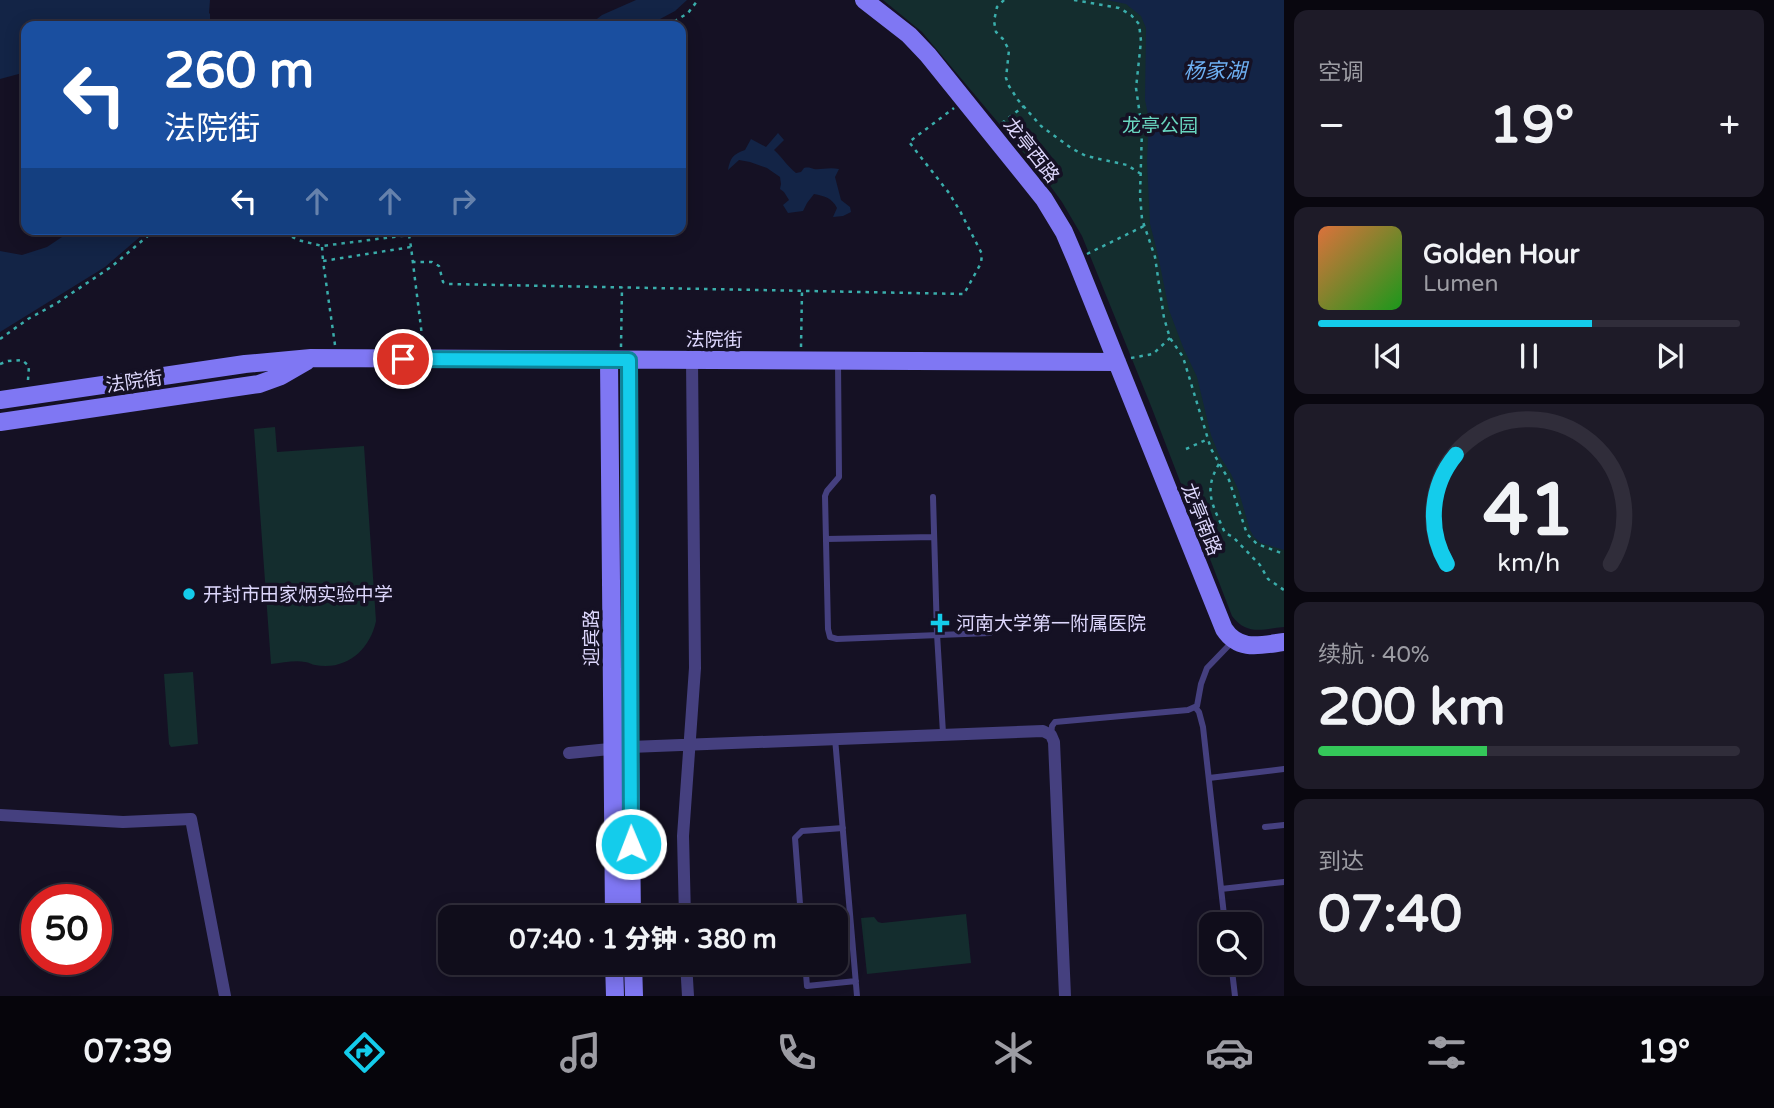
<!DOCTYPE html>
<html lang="zh">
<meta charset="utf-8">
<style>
body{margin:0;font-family:"Varela Round","Noto Sans SC",sans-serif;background:#1e1b28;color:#f1f3f6;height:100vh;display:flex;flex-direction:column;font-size:26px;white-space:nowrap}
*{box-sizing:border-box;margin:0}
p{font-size:23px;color:#9c9ca3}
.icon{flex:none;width:38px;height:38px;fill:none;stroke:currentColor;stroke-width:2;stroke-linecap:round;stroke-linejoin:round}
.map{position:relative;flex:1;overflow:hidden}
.details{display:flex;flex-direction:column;gap:10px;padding:10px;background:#09070f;width:490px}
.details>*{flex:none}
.guide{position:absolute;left:21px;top:21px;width:665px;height:214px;border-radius:14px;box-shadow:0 4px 18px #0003,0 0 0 2px #302d3a;background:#1a4fa0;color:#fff;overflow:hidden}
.tools{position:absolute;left:1199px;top:912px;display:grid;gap:14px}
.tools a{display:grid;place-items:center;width:63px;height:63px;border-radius:14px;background:#100d1b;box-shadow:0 4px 18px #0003,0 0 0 2px #302d3a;font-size:35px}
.speed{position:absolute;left:21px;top:884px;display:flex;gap:14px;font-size:35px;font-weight:700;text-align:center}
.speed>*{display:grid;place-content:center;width:91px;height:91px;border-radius:50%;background:#100d1b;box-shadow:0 4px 18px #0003,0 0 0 2px #302d3a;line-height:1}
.speed .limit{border:10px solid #d22;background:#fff;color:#111}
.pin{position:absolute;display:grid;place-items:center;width:60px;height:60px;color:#fff;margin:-30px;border:4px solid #fff;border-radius:50%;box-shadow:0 2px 7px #0007}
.me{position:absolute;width:77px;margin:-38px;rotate:359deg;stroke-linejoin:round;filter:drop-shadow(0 0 5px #0008)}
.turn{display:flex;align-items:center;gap:24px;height:147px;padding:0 28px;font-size:32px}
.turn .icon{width:91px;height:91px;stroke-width:2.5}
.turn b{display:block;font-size:49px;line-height:60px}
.lanes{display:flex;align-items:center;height:66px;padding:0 28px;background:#0003;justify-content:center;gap:35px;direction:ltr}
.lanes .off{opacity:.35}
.big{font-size:52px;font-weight:800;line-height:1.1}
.details .card{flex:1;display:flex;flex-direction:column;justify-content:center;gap:10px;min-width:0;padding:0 24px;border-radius:14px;background:#1e1b28}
.details .dial{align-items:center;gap:0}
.dial svg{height:182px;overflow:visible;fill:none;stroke:#302d3a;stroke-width:7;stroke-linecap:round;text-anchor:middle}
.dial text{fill:#f1f3f6;stroke:none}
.song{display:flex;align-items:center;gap:21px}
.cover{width:84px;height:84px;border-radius:10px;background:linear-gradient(135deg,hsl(20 70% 55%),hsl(120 70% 35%))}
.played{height:7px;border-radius:4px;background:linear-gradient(90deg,#14cceb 65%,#302d3a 65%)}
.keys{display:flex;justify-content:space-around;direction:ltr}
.heat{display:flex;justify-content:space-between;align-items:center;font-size:38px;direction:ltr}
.charge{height:10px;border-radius:5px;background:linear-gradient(90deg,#34c759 40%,#302d3a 0)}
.trip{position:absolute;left:438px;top:905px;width:410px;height:70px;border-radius:14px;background:#100d1b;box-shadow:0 4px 18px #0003,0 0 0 2px #302d3a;font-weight:800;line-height:70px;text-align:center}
.tabs{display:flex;height:112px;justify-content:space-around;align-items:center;background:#06050b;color:#9c9ca3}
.tabs .icon{width:49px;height:49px}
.tabs .active{color:#14cceb}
.tabs b{font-size:32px;color:#f1f3f6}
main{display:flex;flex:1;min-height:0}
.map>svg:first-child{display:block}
.green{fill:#142d2e}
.water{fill:#132446}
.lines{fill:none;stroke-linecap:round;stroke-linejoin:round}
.path{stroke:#3aadab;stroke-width:2.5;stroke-dasharray:3.5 5;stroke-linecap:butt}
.lane{stroke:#45407f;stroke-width:6}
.street{stroke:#45407f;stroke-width:12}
.secondary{stroke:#7f77f3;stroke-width:18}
.route-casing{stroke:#0d8599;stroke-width:18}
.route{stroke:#14cceb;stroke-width:12}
.poi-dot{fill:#14cceb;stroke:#151124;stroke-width:2.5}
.labels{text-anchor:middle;stroke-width:7;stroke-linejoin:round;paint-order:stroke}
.park-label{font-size:19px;fill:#69d6bf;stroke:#151124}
.street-label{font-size:19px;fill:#ddd7fc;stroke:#151124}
.poi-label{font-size:19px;fill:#ddd7fc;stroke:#151124;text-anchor:start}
.water-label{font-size:21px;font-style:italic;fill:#6eb0f3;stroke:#151124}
</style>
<main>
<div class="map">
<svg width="1284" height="996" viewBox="0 0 1284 996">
<rect width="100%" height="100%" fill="#151124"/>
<path class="green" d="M 883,0 L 1284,0 L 1284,627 C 1263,629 1247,636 1232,616 L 1151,406 L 1082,236 L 1062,202 L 1043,176 L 922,32 Z
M 275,427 L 277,452 L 364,446 L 376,621 C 370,650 346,671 315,665 C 312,665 309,662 305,662 C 295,660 282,663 271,664 L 254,429 Z
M 193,672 L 198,744 L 171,747 L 169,744 L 164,674 Z
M 966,914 L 971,963 L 867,974 L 861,918 L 874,917 L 878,922 L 882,923 Z"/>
<path class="water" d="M 0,0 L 210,0 L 209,13 L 210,14 L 210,26 L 26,26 L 26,72 L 0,79 Z
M 636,0 L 687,0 L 675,11 L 647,26 L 588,26 L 602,15 Z
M 1107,0 L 1284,0 L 1284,550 L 1261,543 L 1254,537 L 1250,530 L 1238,489 L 1231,474 L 1219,455 L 1211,435 L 1197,377 L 1183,347 L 1169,310 L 1158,255 L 1150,224 L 1147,161 L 1149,119 L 1145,100 L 1146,28 L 1141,16 L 1126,4 Z
M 778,133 L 784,140 L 774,150 C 782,157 788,167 796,173 L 801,172 L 804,168 C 808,167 811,168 814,169 C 820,170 829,167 839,169 L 835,177 L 841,200 L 850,207 L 851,212 L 843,216 L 833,217 L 837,208 C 832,198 825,196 814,194 L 807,203 L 803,211 L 788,213 L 783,205 L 789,200 L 784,192 L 780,189 L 781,184 L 780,177 L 767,168 L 750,162 L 739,160 L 728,170 C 730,158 733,154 745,150 L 751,139 L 766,147 Z
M 74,229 L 149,229 L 105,267 L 0,332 L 0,251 L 22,255 L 47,247 Z"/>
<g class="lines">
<path class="path" d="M 1004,0 L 997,7 L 994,21 L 996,32 L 1003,39 L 1009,50 L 1006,78 L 1009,86 L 1018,100 L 1041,126 L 1071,148 L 1086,156 L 1127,165 L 1141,174
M 1074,0 L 1119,8 L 1131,15 L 1139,24 L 1141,41 L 1136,88 L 1142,129 L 1140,195 L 1142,219 L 1155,257 L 1164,318 L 1170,338 L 1183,357 L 1211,449 L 1229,480 L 1247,534 L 1257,544 L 1284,554
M 667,26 L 688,13 L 698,0
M 1002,123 L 1024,106
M 277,229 L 298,240 L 322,246 L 409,235 L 423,229
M 409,235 L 411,247
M 322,247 L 323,261
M 1087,254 L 1144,226
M 412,262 L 432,262 L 439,266 L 443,282 L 448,284 L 964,294 L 981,263 L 982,254 L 960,211 L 949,193 L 909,142 L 954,108
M 0,339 L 28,319 L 57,303 L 111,267 L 156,229
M 335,345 L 323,261 L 411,247 L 423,344
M 621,347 L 622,287
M 801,347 L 802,291
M 1131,358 L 1153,354 L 1170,338
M 0,364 L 8,361 L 22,360 L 29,366 L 28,380
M 1186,449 L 1208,439
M 1219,464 C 1202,492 1214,507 1225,533 L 1233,537 L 1260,565 L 1268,579 L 1284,590"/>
<path class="lane" d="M 838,362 L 839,477 L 827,491 L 825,496 L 828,629 L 830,637 L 837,639 L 990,633
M 933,497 L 937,634 L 943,733
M 826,539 L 934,537
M 1195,707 L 1199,712 L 1203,727 L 1225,924
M 1051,735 L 1052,726 L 1055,722 L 1188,710 L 1197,706 L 1201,684 L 1207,668 L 1233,641
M 835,738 L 857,996
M 1209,778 L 1284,769
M 1265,827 L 1284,825
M 1221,889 L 1284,882
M 801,917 L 795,838 L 802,831 L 843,828
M 805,962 L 807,986 L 856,981
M 1231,962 L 1235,996"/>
<path class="street" d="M 569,753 L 630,747 L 1043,731 L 1051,735 L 1054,742 L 1065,996
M 0,815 L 123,822 L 191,819 L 225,996
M 685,917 L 683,836 L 695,668 L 692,360
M 686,962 L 688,996"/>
<path class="secondary" d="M 864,0 L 909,35 L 928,55 L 1044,199 L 1064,232 L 1076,260 L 1224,629 C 1239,652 1261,645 1284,642
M 609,360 L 614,917
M 629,360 L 630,747 L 632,917
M 0,400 L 245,364 L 311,358 L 1117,362
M 0,422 L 259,384 L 281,376 L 307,361
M 614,962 L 615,996
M 633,962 L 634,996"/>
</g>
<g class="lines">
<g class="route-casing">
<path id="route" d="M 403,359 L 629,360 L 631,844"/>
</g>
<use href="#route" class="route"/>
</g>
<g class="poi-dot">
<circle cx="189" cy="594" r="7"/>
<path d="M936.5 612.5h7v7h7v7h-7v7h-7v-7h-7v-7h7z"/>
</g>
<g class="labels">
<g class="park-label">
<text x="1160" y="132">龙亭公园</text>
</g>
<g class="street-label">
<text transform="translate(1032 150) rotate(52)" y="7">龙亭西路</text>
<text x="714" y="346">法院街</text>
<text transform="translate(134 381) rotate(-8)" y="7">法院街</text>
<text transform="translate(1202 519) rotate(68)" y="7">龙亭南路</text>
<text transform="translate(591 638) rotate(-90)" y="7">迎宾路</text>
</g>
<g class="poi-label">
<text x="203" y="601">开封市田家炳实验中学</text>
<text x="956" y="630">河南大学第一附属医院</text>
</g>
<g class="water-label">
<text x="1215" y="78">杨家湖</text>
</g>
</g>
</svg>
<div class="tools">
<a><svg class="icon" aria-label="search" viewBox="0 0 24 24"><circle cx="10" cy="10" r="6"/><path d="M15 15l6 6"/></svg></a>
</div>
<div class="speed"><div class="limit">50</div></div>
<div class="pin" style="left:403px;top:359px;background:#d93025"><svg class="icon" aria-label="arrive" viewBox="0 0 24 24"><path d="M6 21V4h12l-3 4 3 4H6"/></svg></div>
<svg class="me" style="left:631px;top:844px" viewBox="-20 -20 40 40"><circle r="17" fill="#14cceb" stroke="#fff" stroke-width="3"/><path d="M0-11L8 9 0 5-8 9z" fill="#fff"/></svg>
<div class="trip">07:40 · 1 分钟 · 380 m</div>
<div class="guide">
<div class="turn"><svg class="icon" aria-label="left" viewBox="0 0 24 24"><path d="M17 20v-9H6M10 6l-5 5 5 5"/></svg><div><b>260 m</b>法院街</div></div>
<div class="lanes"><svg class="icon" aria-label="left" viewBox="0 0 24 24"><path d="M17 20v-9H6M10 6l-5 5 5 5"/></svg><svg class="icon off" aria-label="ahead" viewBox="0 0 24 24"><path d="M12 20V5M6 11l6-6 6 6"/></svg><svg class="icon off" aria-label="ahead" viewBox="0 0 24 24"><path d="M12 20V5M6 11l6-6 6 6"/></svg><svg class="icon off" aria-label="right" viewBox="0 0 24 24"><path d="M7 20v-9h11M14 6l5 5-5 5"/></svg></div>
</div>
</div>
<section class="details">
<div class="card"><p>空调</p>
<div class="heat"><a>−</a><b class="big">19°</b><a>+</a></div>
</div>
<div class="card">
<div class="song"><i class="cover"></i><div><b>Golden Hour</b><p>Lumen</p></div></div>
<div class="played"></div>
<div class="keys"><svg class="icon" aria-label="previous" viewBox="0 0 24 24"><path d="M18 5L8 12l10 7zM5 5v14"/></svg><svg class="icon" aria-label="pause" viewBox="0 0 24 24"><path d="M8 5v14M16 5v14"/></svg><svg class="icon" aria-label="next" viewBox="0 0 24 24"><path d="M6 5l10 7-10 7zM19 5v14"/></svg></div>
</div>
<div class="card dial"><svg viewBox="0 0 100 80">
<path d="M14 69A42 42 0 1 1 86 69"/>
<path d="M14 69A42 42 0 0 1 18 21" stroke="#14cceb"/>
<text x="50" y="56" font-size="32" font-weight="700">41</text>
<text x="50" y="72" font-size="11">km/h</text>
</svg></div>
<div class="card"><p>续航 · 40%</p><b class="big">200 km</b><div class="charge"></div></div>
<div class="card"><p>到达</p><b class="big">07:40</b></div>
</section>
</main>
<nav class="tabs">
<b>07:39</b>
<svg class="icon active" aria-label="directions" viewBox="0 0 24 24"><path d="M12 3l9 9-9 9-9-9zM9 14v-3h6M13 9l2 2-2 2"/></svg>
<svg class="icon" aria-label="music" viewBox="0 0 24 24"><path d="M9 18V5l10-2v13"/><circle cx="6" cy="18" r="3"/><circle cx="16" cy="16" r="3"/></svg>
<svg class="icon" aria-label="phone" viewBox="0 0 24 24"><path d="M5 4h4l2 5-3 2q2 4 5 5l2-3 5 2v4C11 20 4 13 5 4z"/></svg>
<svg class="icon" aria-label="climate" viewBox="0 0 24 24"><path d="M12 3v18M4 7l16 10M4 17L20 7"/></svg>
<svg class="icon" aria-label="car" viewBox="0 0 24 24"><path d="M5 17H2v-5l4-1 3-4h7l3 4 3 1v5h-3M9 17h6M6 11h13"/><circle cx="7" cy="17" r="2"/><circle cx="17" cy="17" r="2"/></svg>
<svg class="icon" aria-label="filters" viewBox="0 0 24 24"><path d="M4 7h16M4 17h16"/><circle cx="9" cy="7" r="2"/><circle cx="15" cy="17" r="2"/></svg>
<b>19°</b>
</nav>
